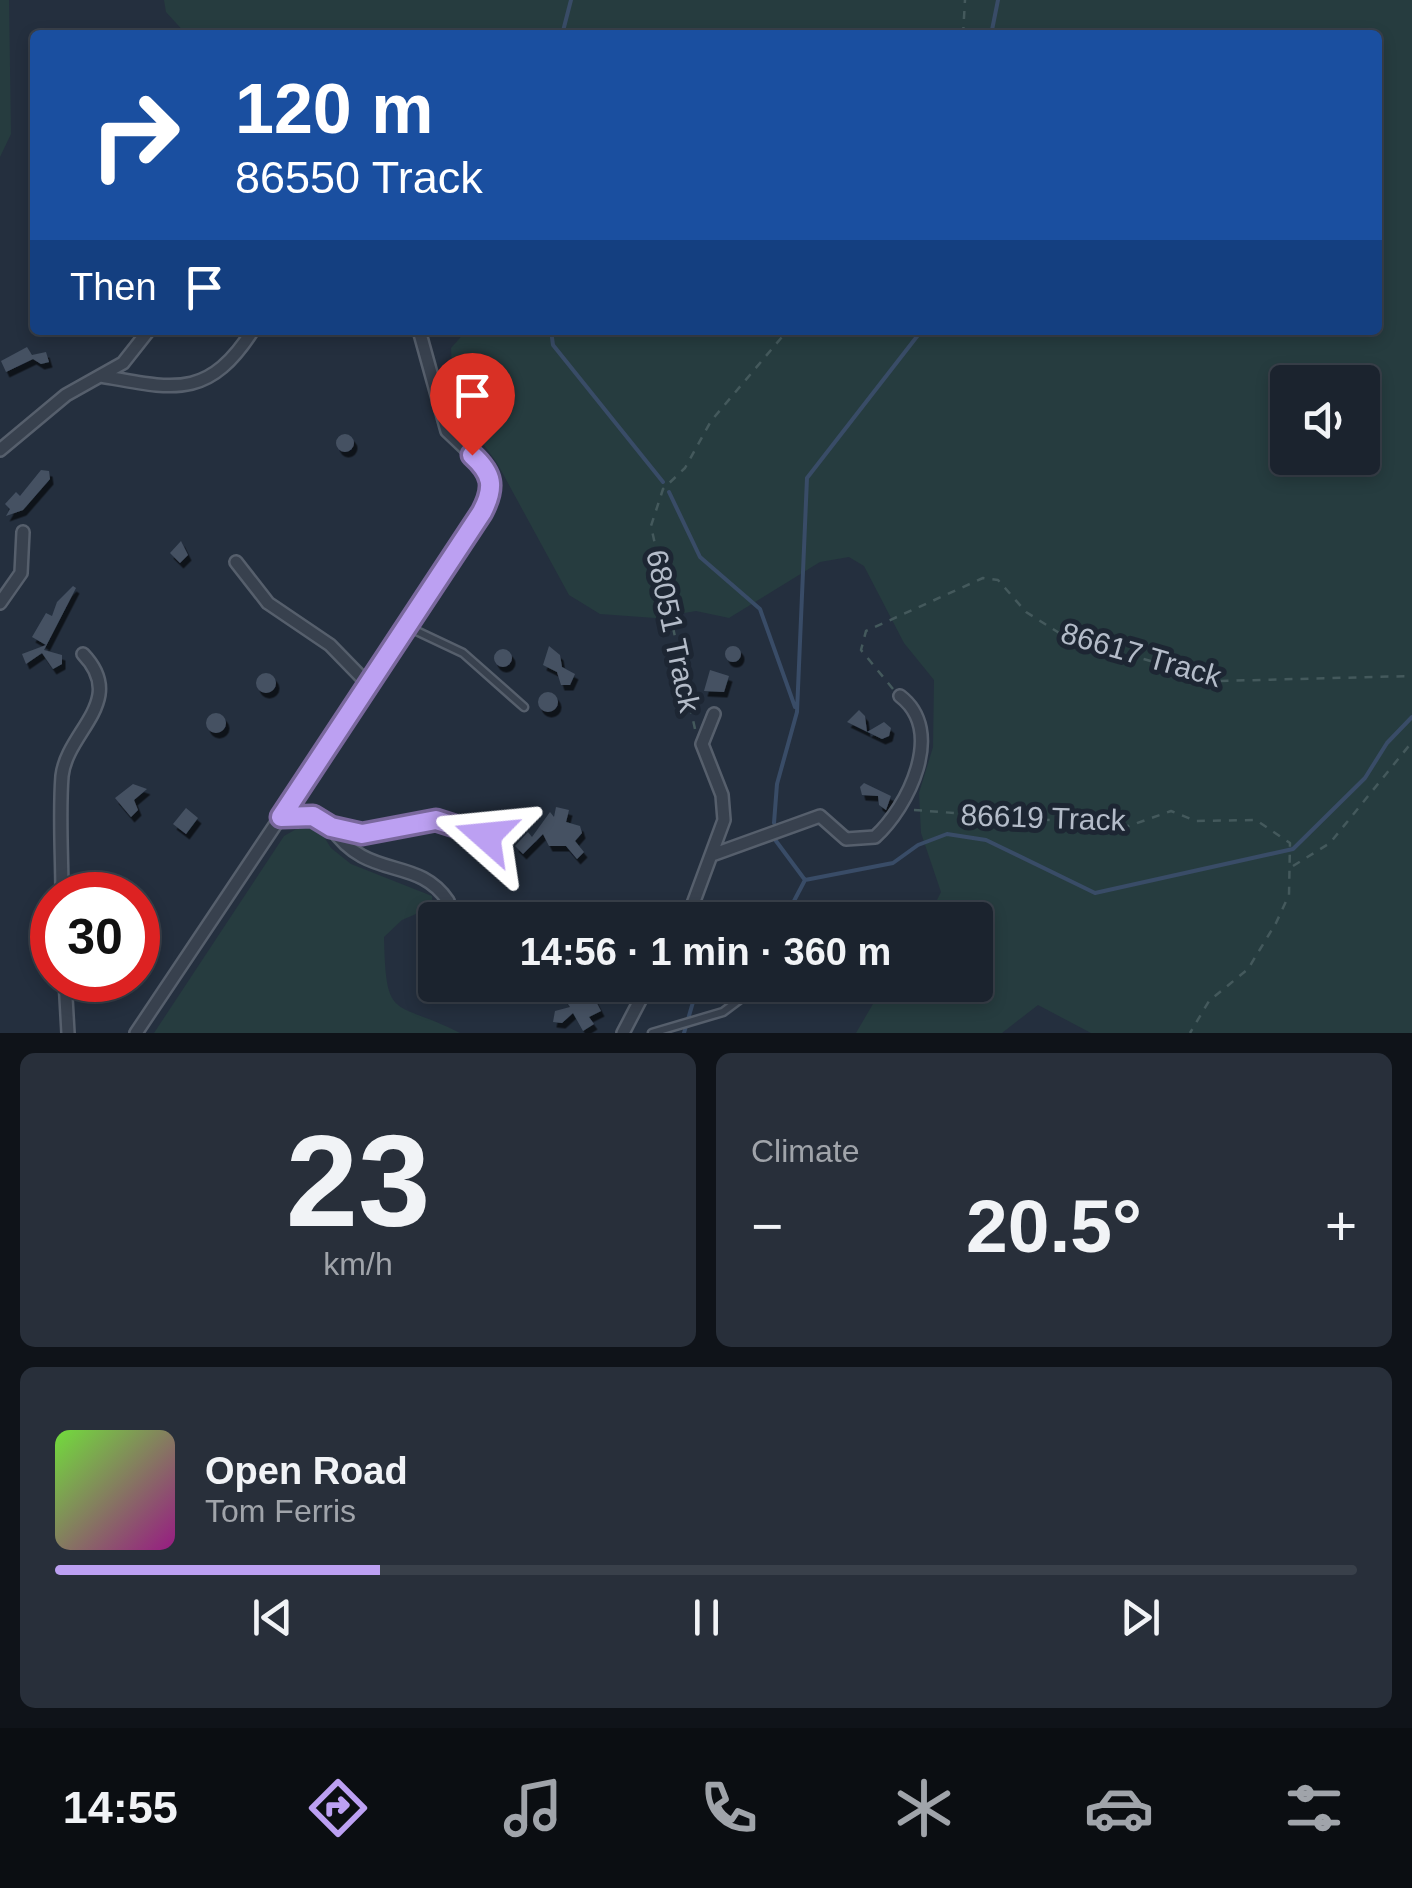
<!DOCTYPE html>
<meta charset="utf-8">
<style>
body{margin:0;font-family:Helvetica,sans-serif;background:#282f3a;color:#f1f3f6;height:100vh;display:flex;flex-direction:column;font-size:38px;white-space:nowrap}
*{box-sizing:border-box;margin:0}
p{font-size:32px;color:#a0a4aa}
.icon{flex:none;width:55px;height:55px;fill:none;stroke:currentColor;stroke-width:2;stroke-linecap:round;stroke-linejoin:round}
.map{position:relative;height:1033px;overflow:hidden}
.sheet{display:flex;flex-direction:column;gap:20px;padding:20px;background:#0f1319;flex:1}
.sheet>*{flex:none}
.banner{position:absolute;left:30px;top:30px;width:1352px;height:305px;border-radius:10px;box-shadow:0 5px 15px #0003,0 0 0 2px #39404a;background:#1a4fa0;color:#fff;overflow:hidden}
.tools{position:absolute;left:1270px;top:365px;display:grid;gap:20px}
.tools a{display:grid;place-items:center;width:110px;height:110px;border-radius:10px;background:#1b232e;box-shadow:0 5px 15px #0003,0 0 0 2px #39404a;font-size:50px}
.speed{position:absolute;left:30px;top:872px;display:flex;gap:20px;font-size:50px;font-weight:700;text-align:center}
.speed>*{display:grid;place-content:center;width:130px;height:130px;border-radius:50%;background:#1b232e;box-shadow:0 5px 15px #0003,0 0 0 2px #39404a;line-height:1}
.speed .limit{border:15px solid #d22;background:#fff;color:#111}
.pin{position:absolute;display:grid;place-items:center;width:85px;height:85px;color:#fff;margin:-102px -42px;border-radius:50% 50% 50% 0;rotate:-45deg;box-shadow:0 0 10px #0007}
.pin .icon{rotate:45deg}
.me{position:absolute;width:110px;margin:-55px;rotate:288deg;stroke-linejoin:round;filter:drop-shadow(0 0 8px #0008)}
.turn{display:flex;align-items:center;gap:35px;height:210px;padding:0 40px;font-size:45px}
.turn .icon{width:130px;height:130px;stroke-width:2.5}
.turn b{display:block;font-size:70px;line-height:85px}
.then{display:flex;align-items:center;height:95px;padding:0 40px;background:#0003;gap:20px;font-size:38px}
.big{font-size:75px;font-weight:700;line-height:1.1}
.sheet .card{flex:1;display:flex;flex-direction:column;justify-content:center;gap:15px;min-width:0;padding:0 35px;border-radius:15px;background:#282f3a}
.sheet .dial{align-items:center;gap:0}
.dial b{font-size:130px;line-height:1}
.song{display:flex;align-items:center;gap:30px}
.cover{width:120px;height:120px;border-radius:15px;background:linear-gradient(135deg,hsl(100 70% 55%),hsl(310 70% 35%))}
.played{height:10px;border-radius:5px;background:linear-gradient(90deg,#bca0f2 25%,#39404a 25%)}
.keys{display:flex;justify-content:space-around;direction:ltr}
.heat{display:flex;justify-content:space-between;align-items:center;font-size:55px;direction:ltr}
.sheet .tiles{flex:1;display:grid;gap:20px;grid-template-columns:1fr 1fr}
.card:last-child{grid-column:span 2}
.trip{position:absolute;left:418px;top:902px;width:575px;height:100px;border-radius:10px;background:#1b232e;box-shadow:0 5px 15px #0003,0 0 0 2px #39404a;font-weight:700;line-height:100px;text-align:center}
.menu{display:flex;height:160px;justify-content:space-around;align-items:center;background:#0b0e12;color:#a0a4aa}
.menu .icon{width:70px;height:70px}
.menu .current{color:#bca0f2}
.menu b{font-size:45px;color:#f1f3f6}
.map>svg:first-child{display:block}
.green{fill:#263c3f;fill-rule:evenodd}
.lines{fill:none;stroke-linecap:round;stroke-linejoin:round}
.stream{stroke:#394c67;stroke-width:4}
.building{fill:#455162;filter:url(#shadow)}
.service-casing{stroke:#565f6c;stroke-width:11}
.minor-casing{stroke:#565f6c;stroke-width:16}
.path{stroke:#44595c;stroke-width:2.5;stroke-dasharray:8 8;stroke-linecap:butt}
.service{stroke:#38414e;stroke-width:6}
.minor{stroke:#38414e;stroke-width:11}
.route-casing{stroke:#7a689d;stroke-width:25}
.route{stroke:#bca0f2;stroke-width:18}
.labels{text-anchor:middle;stroke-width:10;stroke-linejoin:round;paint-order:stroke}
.street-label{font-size:30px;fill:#b4bcc9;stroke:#1d2633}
</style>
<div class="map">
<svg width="1412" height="1033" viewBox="0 0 1412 1033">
<defs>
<filter id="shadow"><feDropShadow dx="3.5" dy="5.5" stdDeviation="0" flood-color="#0009"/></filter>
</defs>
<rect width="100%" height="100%" fill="#242f3e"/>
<path class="green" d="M 0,0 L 9,0 L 11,134 L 0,157 Z
M 164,0 L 1412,0 L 1412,1033 L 1091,1033 L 1038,1005 L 1002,1033 L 856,1033 L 884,985 L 975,985 L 975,920 L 927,920 L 941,892 L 921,833 L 919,793 L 933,747 L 934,680 L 904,643 L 864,566 L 849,557 L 820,562 L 729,618 L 696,611 L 655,618 L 600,614 L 569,595 L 497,463 L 453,402 L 451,348 L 467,330 L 1378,330 L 1378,35 L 187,35 L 166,12 ZM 1288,382 L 1362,382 L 1362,458 L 1288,458 Z
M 317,826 L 331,848 L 351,864 L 432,896 L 432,907 L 402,920 L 384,937 C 386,1023 393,999 460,1033 L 154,1033 L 284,836 L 300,827 Z"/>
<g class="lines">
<path class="stream" d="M 562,35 L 571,0
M 991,35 L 998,0
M 551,330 L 553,345 L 663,482
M 669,492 L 700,557 L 760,609 L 795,707
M 774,823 L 777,784 L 797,712 L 807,478 L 922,330
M 776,841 L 805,880 L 784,920
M 805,880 L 893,863 L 918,845 L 947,834 L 986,840 L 1095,893 L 1293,849 L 1365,778 L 1387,743 L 1412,717
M 684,1033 L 698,985"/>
</g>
<path class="building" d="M 27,347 L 32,355 L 46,352 L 49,362 L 41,364 L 33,359 L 6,372 L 1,361 Z
M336 443a9 9 0 1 1 18 0a9 9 0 1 1-18 0Z
M 41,470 L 49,471 L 50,479 L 23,510 L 6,516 L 10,509 L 5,504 L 16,492 L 20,496 Z
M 181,541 L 188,555 L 180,563 L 170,553 Z
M 73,586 L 76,588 L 44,650 L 62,655 L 62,664 L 53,669 L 42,653 L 26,664 L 22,654 L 46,645 L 32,637 L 46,613 L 52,616 L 57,602 Z
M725 654a8 8 0 1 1 16 0a8 8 0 1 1-16 0Z
M 549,646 L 560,655 L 562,667 L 575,674 L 570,685 L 561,685 L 557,672 L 543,665 Z
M494 658a9 9 0 1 1 18 0a9 9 0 1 1-18 0Z
M 710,670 L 729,676 L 724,692 L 704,691 Z
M256 683a10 10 0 1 1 20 0a10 10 0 1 1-20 0Z
M538 702a10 10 0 1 1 20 0a10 10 0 1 1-20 0Z
M 859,710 L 865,716 L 867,732 L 884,722 L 891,728 L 889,736 L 882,739 L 847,722 Z
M206 723a10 10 0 1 1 20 0a10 10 0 1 1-20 0Z
M 864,783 L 891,796 L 886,810 L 879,805 L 878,796 L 862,795 L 860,787 Z
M 133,784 L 147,789 L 134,800 L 138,810 L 131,817 L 115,798 Z
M 556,807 L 569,810 L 566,822 L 580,826 L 582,833 L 575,841 L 584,852 L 577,859 L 566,846 L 549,846 L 543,834 L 523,854 L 515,846 L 528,832 L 532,837 L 550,812 L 554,817 Z
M 186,808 L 198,818 L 186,834 L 173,824 Z
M 590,990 L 601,1011 L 589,1017 L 594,1024 L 583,1031 L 573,1013 L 562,1023 L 553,1022 L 555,1011 L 570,1007 L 564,998 Z"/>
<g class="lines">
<g class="service-casing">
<path id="service" d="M 408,627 L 463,653 L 524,707
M 652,1033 L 723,1012 L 759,985"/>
</g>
<g class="minor-casing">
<path id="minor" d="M 101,376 C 174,389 208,400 253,330
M 0,450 L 66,395 L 123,363 L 149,330
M 236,562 L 268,603 L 330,645 L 367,683
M 0,603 L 21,573 L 23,532
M 281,817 C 314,812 319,827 347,832 C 371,837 392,826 415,822 C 446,816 478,831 503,846
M 331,827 C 368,882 417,855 448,901
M 712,855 L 820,816 L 846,839 L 875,837 C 908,807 946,731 900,696
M 62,895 C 62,856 59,814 62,776 C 67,731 128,701 83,654
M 687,920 L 724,820 L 722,795 L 702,744 L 714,714
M 65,980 L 68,1033
M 136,1033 L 455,556 L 491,495 L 486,468 L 447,431 L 419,330
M 623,1033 L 648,985"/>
</g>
<path class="path" d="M 963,35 L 965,0
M 893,689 L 861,650 L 866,631 L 983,578 L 998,580 L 1026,612 L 1064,636 L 1220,681 L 1412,676
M 695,729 L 651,526 L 663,489 L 685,468 L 711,421 L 782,337 L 797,330
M 914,810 L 1129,826 L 1171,811 L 1196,821 L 1256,820 L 1290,843 L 1289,895 L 1276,923 L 1248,969 L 1209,1001 L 1190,1033
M 1293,866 L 1330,843 L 1412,742"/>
<use href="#service" class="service"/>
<use href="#minor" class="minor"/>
</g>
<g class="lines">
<g class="route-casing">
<path id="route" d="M 472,455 C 493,474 495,487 482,512 L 281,817 L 313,816 L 331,827 L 362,834 L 436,820 L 486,836"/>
</g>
<use href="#route" class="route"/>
</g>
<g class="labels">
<g class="street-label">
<text transform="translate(673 631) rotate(78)" y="10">68051 Track</text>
<text transform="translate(1141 655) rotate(16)" y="10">86617 Track</text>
<text transform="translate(1043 818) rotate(2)" y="10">86619 Track</text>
</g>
</g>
</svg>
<div class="tools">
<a><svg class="icon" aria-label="sound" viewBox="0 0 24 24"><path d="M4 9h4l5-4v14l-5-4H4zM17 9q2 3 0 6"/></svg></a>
</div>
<div class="speed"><div class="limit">30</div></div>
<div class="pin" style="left:472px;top:455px;background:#d93025"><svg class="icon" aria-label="arrive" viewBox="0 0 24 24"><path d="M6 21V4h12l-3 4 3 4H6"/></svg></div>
<svg class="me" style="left:486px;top:836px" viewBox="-20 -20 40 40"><path d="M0-17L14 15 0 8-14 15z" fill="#bca0f2" stroke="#fff" stroke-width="4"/></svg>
<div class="trip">14:56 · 1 min · 360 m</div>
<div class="banner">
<div class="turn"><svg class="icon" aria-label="right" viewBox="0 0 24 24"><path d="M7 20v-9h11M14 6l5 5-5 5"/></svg><div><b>120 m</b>86550 Track</div></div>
<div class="then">Then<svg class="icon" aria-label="arrive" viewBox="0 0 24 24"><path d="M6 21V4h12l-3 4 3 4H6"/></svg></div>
</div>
</div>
<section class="sheet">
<div class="tiles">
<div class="card dial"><b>23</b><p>km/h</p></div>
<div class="card"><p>Climate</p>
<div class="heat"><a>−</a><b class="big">20.5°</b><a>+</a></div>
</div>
<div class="card">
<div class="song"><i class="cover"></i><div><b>Open Road</b><p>Tom Ferris</p></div></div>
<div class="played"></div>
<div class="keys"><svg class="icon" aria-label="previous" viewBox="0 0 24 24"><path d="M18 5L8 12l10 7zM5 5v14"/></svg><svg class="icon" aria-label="pause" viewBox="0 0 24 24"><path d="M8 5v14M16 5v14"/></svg><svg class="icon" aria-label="next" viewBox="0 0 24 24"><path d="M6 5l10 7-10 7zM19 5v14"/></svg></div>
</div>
</div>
</section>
<nav class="menu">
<b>14:55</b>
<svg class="icon current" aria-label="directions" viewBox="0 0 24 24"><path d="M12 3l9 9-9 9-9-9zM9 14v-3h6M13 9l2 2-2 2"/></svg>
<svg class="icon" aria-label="music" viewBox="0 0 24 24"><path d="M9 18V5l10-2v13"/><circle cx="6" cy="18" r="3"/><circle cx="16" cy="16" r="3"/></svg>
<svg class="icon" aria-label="phone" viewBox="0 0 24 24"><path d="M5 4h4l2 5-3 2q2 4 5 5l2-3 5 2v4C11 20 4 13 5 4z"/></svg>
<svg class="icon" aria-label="climate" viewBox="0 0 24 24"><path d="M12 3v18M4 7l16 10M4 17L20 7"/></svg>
<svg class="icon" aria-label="car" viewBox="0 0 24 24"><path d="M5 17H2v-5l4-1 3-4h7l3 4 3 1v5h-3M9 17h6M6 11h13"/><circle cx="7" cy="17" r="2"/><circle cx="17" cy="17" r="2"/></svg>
<svg class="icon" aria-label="filters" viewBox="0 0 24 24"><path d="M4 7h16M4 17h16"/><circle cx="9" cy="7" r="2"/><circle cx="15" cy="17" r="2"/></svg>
</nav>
